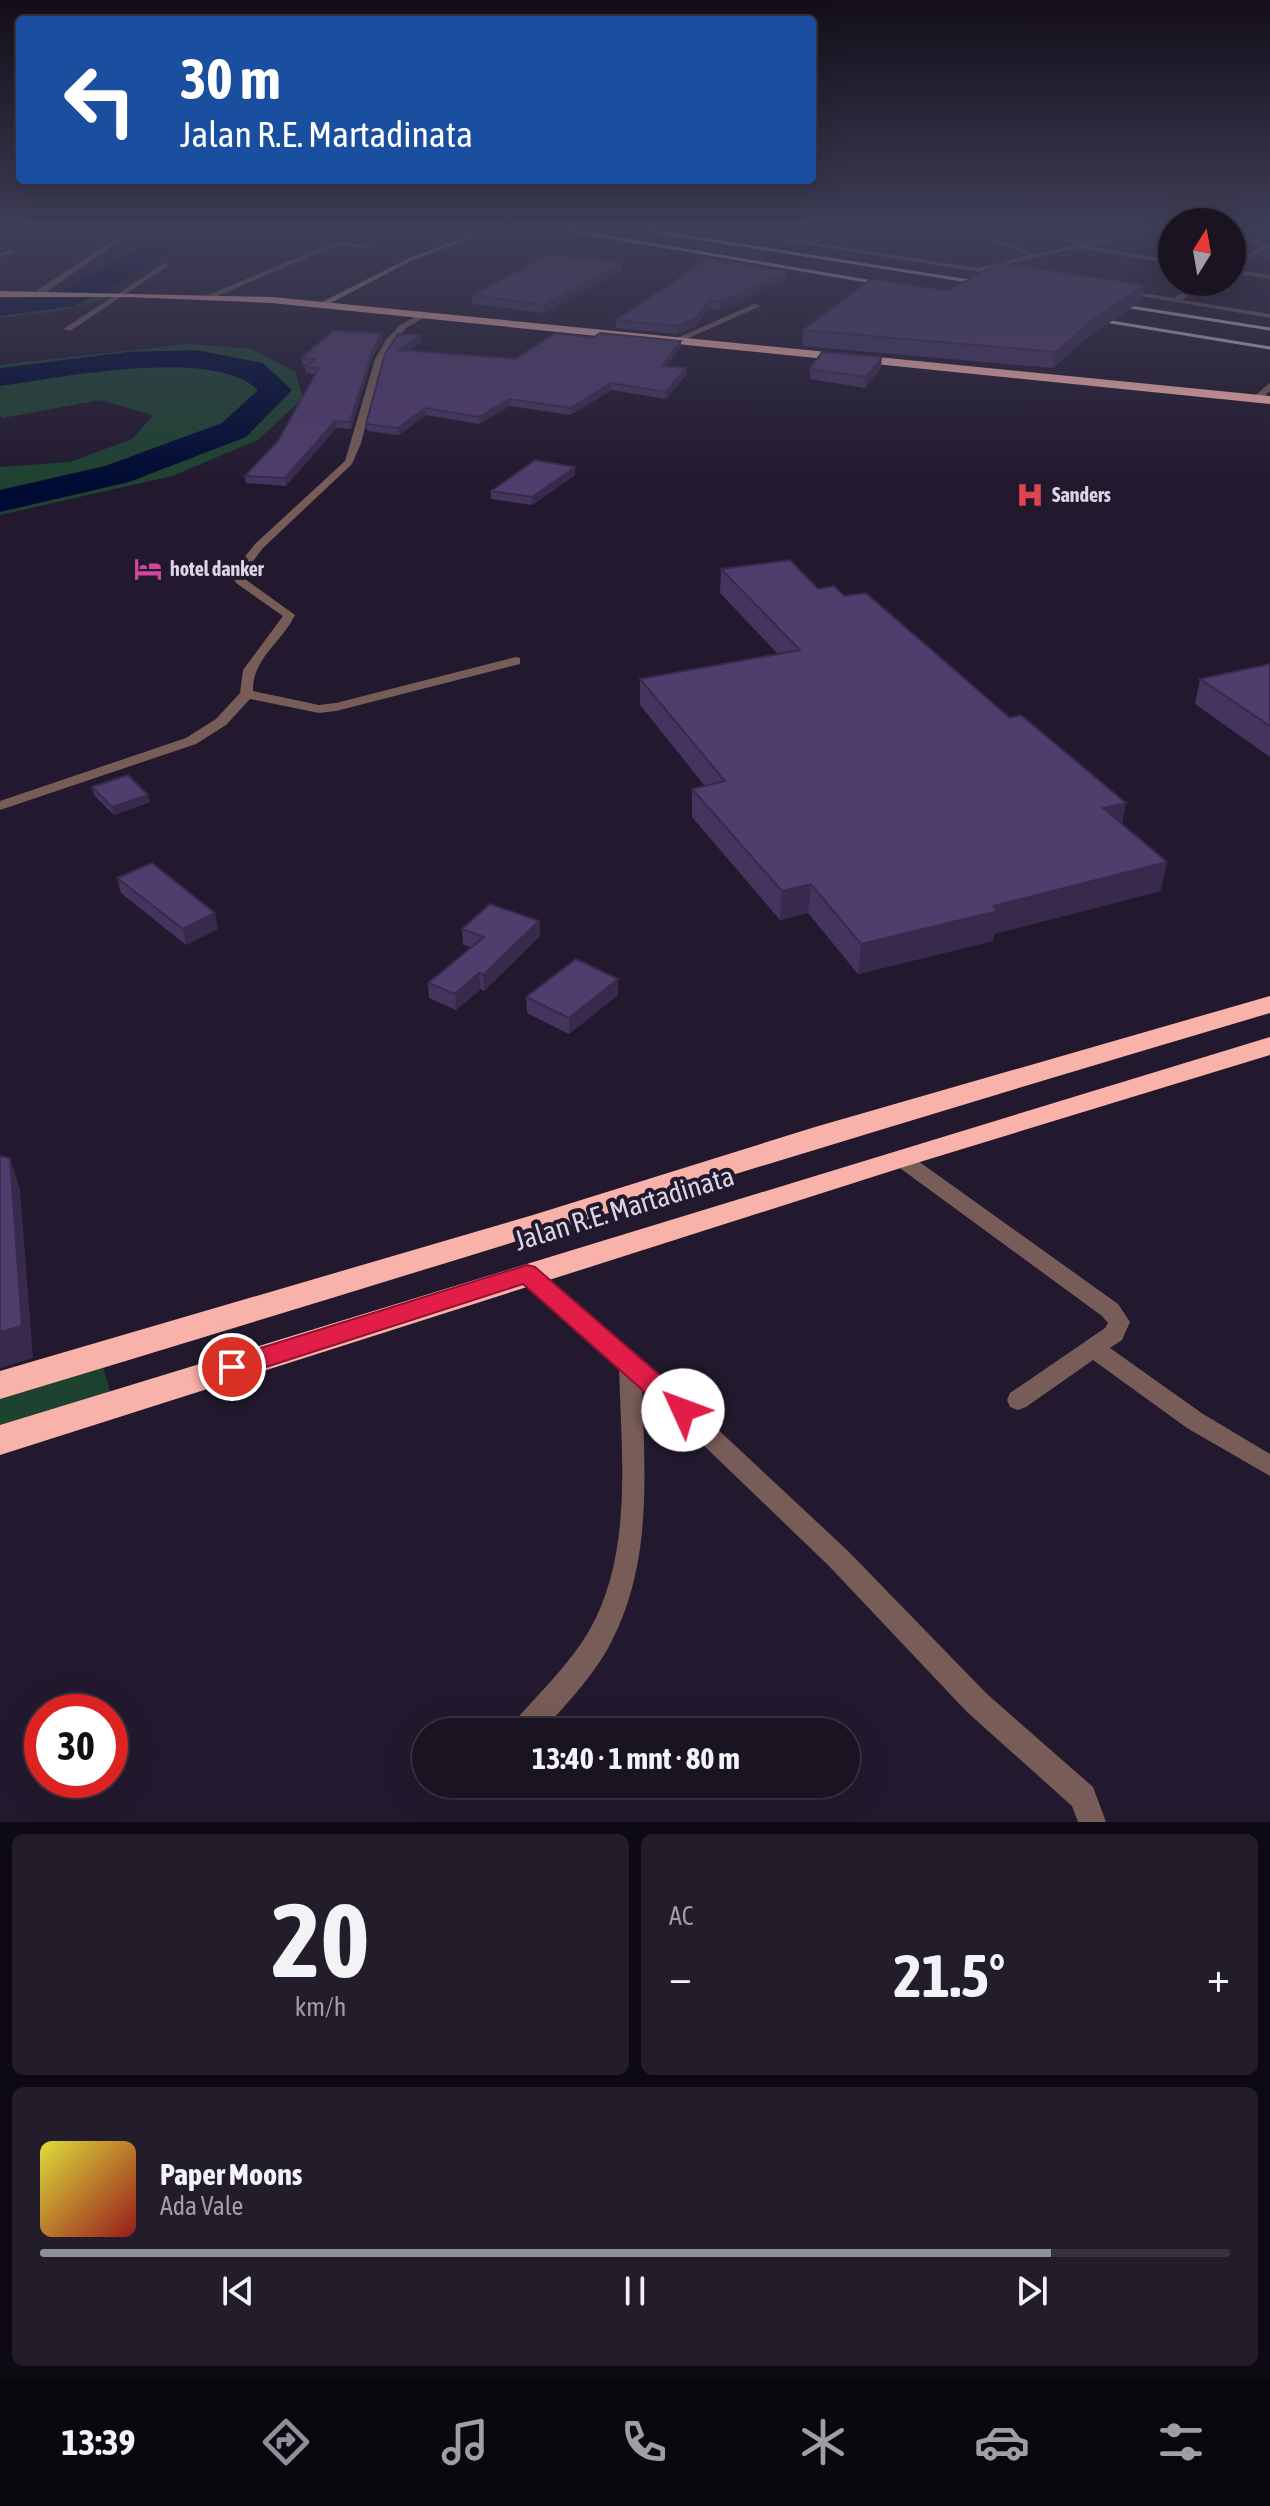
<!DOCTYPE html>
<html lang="id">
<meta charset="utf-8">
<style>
body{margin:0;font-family:"Asap Condensed",sans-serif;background:#231c2a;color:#f1f3f6;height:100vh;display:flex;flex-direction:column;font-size:30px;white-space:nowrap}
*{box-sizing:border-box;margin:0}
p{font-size:26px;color:#9f9ea5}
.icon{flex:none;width:44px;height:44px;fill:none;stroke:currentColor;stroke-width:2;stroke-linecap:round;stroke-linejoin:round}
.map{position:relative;height:1822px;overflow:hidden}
.side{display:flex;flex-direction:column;gap:12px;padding:12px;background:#0e0a13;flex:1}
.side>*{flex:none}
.banner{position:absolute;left:16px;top:16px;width:800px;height:168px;border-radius:8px;box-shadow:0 8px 32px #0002,0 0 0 2px #383240;background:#1a4fa0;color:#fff;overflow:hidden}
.needle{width:52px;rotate:11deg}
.fabs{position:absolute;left:1158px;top:208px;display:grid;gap:16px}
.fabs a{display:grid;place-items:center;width:88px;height:88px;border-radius:50%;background:#1a1322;box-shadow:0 8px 32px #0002,0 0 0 2px #383240;font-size:40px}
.speed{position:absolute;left:24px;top:1694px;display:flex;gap:16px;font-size:40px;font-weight:700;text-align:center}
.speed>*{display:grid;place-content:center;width:104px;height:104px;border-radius:50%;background:#1a1322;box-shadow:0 8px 32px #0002,0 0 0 2px #383240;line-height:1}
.speed .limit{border:12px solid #d22;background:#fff;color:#111}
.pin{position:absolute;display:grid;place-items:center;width:68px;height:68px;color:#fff;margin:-34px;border:4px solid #fff;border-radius:50%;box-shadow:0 2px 8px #0007}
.me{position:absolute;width:88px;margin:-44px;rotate:313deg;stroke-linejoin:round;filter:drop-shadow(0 0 6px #0008)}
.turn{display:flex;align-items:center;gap:28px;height:168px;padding:0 32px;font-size:36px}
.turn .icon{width:104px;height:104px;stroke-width:2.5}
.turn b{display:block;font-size:56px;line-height:68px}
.big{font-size:60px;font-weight:700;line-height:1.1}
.side .widget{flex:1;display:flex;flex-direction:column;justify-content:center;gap:12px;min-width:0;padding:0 28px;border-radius:12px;background:#231c2a}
.side .dial{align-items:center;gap:0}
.dial b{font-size:104px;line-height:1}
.song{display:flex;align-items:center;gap:24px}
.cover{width:96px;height:96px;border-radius:12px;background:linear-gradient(135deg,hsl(60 70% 55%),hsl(0 70% 35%))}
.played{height:8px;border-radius:4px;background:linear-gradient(90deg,#8c9099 85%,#383240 85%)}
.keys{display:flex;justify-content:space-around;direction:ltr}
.heat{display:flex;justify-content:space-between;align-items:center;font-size:44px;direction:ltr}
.side .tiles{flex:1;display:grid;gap:12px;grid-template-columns:1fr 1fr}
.widget:last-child{grid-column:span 2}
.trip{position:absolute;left:412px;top:1718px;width:448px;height:80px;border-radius:40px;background:#1a1322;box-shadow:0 8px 32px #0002,0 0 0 2px #383240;font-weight:700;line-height:80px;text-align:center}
.tab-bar{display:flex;height:128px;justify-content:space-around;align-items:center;background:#0a080e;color:#9f9ea5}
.tab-bar .icon{width:56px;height:56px}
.tab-bar .current{color:#8c9099}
.tab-bar b{font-size:36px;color:#f1f3f6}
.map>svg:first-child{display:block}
.green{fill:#1e4230}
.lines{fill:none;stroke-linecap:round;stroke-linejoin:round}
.river{fill:#000b33;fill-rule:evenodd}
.street{fill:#785c58;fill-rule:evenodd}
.secondary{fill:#ab7e7a;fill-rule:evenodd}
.highway{fill:#f8b2aa;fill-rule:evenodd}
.rail{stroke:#c6c0d0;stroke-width:3}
.wall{fill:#45345e}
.shaded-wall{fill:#382a4c}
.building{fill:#503c6d;stroke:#382a4c;stroke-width:2}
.route{fill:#e11d48;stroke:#92132f;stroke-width:2}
.labels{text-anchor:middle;stroke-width:8;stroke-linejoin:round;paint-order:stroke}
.far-poi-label{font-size:20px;font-weight:bold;fill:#dad5e4;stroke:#22192e;text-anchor:start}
.near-street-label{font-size:28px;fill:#dad5e4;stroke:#22192e}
</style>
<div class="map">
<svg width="1270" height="1822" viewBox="0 0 1270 1822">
<rect width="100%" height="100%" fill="#22192e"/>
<path class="green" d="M 39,293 L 127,294 L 59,311 L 0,318 L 0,301 Z
M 188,344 L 251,349 L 295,371 L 303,398 L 258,440 L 172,476 L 0,515 L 0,467 L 70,462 L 132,439 L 153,415 L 100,400 L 3,418 L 0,416 L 0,365 Z
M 100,1356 L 114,1405 L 0,1440 L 0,1385 Z"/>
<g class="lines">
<path class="river" d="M 171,230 L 199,230 L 148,266 L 75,306 L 0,316 L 0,300 L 58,293 Z
M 196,350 L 263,363 L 292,390 L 246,437 L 129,482 L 0,512 L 0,490 L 105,466 L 222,423 L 258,390 C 213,346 59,378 0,386 L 0,368 L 128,352 Z"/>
<path class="street" d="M 716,230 L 729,230 L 808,242 L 836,230 L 844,230 L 816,243 L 978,268 L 1029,255 L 966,230 L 974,230 L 1035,254 L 1076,245 L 1042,230 L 1050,230 L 1083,243 L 1154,230 L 1090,246 L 1172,260 L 1172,264 L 1079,248 L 986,269 L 1007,272 L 1004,276 Z
M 1166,230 L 1172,230 L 1172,232 L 1167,231 Z
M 126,232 L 131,233 L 42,295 L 36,295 L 36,291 Z
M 1232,237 L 1263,238 L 1263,240 L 1257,241 L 1270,244 L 1270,248 L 1232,266 L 1232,261 L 1263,246 L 1251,243 L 1250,241 L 1232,241 Z
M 342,241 L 373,247 L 370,249 L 342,245 L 329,248 L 215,297 L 208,295 L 325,246 Z
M 13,249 L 15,252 L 0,257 L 0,253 Z
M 167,262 L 169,265 L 70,331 L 63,329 Z
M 1232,269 L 1270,275 L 1270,279 L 1232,273 Z
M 1199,282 L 1208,282 L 1182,300 L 1270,314 L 1270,318 L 1117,292 L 1121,290 L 1174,298 Z
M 754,304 L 761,306 L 675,344 L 668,342 Z
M 420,314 L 427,316 L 406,328 L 392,343 L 383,359 L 361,443 L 352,464 L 263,548 L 244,573 L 245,579 L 295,615 C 282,642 252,659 253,691 L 319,705 L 336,703 L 516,657 L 520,658 L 520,664 L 336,711 L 319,713 L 250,699 L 226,725 L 196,744 L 0,810 L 0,801 L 186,738 L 216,719 L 240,693 L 243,670 L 283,616 L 236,583 L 232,573 L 255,544 L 345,461 L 375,359 L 386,340 L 400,325 Z
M 1270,383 L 1270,391 L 1259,401 L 1253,401 L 1253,397 Z
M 900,1151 L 907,1153 L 1118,1304 L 1130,1322 L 1122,1340 L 1110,1348 L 1203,1414 L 1270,1454 L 1270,1476 L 1187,1428 L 1093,1360 L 1026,1407 L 1018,1410 L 1010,1407 L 1007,1400 L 1010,1393 L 1105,1328 L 1108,1323 L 1102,1316 L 893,1163 L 890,1158 L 893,1153 Z
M 527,1266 L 534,1268 L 638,1355 L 847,1550 L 987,1694 L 1093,1787 L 1106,1822 L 1078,1822 L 1072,1806 L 967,1712 L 829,1566 L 642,1386 C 645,1477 653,1568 607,1650 C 590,1680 564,1706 542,1732 L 510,1732 L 514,1722 C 539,1693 569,1665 589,1631 C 634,1552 621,1453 619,1365 L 520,1280 L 516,1274 L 520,1268 Z"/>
<path class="secondary" d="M 485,230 L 493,230 L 413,260 L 325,306 L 318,304 L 409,258 Z"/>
<path class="highway" d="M 0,291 L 272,297 L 1270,396 L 1270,404 L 272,303 L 127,297 L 0,297 Z
M 1270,996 L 1270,1013 C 846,1138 424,1271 0,1399 L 0,1371 L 533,1215 L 815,1127 Z
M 1270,1037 L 1270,1055 L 910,1165 L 0,1455 L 0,1425 Z"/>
<path class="rail" d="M 568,230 L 890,285
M 645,230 L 988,284
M 1111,304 L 1270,329
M 1105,321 L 1270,348"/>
</g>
<path class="wall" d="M 915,230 L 965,230 L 964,232 L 929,236 Z
M 1270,246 L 1270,259 L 1260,257 L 1261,253 Z
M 622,271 L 544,313 L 472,304 L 472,295 Z
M 786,280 L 720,310 L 709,308 L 696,326 L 678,334 L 616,328 L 616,320 Z
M 1144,285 L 1141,301 L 1087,338 L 1053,368 L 802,346 L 803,330 L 948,291 Z
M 420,335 L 421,342 L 408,351 L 515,359 L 593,338 L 681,341 L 681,347 L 666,366 L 686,375 L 666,399 L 611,390 L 571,415 L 510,406 L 479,424 L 426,415 L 399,435 L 367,431 L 366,424 L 385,354 Z
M 383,340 L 372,358 L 351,429 L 336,428 L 286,486 L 246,483 L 245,476 L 278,441 L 316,374 L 306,373 L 305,367 L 307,365 L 302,365 L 301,358 Z
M 881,368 L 865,388 L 810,379 L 810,369 Z
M 575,467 L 575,475 L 532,505 L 491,499 L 491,491 Z
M 721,569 L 818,589 L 844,596 L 1126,803 L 1122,824 L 1161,891 L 994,934 L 993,941 L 858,974 L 808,913 L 780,920 L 692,817 L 692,789 L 705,786 L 640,705 L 640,679 L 778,654 L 720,593 Z
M 1270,664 L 1270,757 L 1195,704 L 1200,679 Z
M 92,787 L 148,795 L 150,802 L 114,815 L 94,795 Z
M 117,878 L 218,929 L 186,945 L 121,893 Z
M 539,921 L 540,936 L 484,991 L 481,989 L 456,1010 L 429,998 L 428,983 L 471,947 L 463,945 L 462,929 Z
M 618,995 L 569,1034 L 527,1013 L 526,997 Z"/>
<path class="shaded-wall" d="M 930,230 L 965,230 L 964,232 L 929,236 Z
M 622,263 L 622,271 L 544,313 L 544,305 Z
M 787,272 L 786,280 L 720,310 L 720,302 Z
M 1144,285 L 1141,301 L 1087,338 L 1053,368 L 1056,352 L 1090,322 Z
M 710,300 L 709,308 L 696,326 L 678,334 L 678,326 Z
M 382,333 L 383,340 L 372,358 L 351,429 L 350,422 L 372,352 Z
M 420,335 L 421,342 L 400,356 L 399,350 Z
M 681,341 L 681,347 L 661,373 L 662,366 Z
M 882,357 L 881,368 L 865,388 L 866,377 Z
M 686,368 L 686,375 L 666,399 L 666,392 Z
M 611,383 L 611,390 L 571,415 L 571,408 Z
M 509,399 L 510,406 L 479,424 L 479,417 Z
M 425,408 L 426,415 L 399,435 L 398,428 Z
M 335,421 L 336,428 L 286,486 L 285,478 Z
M 575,467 L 575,475 L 532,505 L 532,497 Z
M 148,795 L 150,802 L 114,815 L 112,807 Z
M 1126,803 L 1120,831 L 1103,808 Z
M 1167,862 L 1161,891 L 994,934 L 993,941 L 858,974 L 861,944 L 993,906 Z
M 811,884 L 808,913 L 780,920 L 782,891 Z
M 215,913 L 218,929 L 186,945 L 183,929 Z
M 539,921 L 540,936 L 484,991 L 483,975 Z
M 479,973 L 481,989 L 456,1010 L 455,994 Z
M 618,979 L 618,995 L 569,1034 L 569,1018 Z
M 10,1158 L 20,1190 L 33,1358 L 0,1368 L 0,1332 Z"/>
<path class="building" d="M 1270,246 L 1270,254 L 1261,253 Z
M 550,255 L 622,263 L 544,305 L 472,295 Z
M 708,259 L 787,272 L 720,302 L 710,300 L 696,318 L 678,326 L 616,320 Z
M 999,263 L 1144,285 L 1090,322 L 1056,352 L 803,330 L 871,279 L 948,291 Z
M 333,331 L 382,333 L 372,352 L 350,422 L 335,421 L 285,478 L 245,476 L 278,441 L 319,368 L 305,367 L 315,359 L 301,358 Z
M 556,333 L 593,338 L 600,333 L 681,341 L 662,366 L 686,368 L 666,392 L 611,383 L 571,408 L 509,399 L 479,417 L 425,408 L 398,428 L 366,424 L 385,354 L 398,334 L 420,335 L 399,350 L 515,359 Z
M 822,352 L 882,357 L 866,377 L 810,369 Z
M 535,460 L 575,467 L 532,497 L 491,491 Z
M 790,560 L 818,589 L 834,586 L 844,596 L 866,593 L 1010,718 L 1021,715 L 1126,803 L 1103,808 L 1167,862 L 993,906 L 998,911 L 861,944 L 811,884 L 782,891 L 692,789 L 725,781 L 640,679 L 800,650 L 721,569 Z
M 1270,664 L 1270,726 L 1200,679 Z
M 128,775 L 148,795 L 112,807 L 92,787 Z
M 152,863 L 215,913 L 183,929 L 117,878 Z
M 490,904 L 539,921 L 483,975 L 479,973 L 455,994 L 428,983 L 484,937 L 462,929 Z
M 576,959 L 618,979 L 569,1018 L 526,997 Z
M 0,1156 L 10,1158 L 22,1326 L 0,1332 Z"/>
<linearGradient id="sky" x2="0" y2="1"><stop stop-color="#130e19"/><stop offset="0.47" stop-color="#3e3e57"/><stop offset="1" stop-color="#3e3e57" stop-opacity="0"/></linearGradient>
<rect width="1270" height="485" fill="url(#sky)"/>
<path class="route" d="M 527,1265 L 535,1267 L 692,1403 L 696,1410 L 692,1418 L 683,1421 L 674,1418 L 523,1284 L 232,1378 L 223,1375 L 219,1367 L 223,1360 L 232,1357 Z"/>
<defs>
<g id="hospital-bare" transform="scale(2.16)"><path d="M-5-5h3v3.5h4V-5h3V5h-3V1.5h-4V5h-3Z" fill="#e0444e" stroke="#22192e" stroke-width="2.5" paint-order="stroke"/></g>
<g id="hotel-bare" transform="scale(2.16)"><path d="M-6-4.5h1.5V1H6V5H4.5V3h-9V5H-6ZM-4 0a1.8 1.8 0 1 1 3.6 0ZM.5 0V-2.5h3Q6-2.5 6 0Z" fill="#d1479c" stroke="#22192e" stroke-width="2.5" paint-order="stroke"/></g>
</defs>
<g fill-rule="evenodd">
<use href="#hospital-bare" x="1030" y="495"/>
<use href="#hotel-bare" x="148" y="569"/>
</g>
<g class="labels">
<g class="far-poi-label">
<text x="1052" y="502">Sanders</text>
<text x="170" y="576">hotel danker</text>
</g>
<g class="near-street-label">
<text transform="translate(624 1208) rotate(-17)" y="10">Jalan R.E. Martadinata</text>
</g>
</g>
</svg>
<div class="fabs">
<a><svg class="needle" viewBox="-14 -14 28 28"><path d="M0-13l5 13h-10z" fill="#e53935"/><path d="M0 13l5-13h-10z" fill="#9f9ea5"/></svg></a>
</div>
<div class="speed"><div class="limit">30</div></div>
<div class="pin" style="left:232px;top:1367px;background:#d93025"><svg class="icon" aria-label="arrive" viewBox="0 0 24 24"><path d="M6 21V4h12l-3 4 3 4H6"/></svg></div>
<svg class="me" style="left:683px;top:1410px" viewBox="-20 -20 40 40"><circle r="19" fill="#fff"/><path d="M0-13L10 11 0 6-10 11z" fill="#e11d48"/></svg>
<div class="trip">13:40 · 1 mnt · 80 m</div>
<div class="banner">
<div class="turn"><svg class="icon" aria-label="left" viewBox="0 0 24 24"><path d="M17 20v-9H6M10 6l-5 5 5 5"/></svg><div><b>30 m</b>Jalan R.E. Martadinata</div></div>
</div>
</div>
<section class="side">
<div class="tiles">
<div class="widget dial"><b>20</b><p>km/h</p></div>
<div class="widget"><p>AC</p>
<div class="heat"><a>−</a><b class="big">21.5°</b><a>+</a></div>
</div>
<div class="widget">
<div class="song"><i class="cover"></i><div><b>Paper Moons</b><p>Ada Vale</p></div></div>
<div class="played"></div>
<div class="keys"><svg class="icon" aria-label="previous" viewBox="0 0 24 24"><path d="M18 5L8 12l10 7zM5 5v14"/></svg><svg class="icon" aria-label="pause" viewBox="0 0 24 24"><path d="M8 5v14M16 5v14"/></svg><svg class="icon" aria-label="next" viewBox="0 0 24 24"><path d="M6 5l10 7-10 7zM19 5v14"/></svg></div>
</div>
</div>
</section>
<nav class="tab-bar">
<b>13:39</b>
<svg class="icon current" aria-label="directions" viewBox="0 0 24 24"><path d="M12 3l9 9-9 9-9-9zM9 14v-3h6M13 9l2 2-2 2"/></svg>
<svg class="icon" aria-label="music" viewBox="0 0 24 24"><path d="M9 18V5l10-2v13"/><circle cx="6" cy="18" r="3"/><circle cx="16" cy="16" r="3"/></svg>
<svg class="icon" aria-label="phone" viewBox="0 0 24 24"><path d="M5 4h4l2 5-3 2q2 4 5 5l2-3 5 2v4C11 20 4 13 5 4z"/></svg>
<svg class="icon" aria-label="climate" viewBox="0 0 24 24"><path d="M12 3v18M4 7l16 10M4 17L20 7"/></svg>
<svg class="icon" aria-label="car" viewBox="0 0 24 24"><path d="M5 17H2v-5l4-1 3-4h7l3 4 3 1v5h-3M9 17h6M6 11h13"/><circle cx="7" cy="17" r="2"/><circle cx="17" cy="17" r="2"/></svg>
<svg class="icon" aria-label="filters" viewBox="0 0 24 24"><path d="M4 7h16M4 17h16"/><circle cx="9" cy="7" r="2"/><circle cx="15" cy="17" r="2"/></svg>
</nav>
